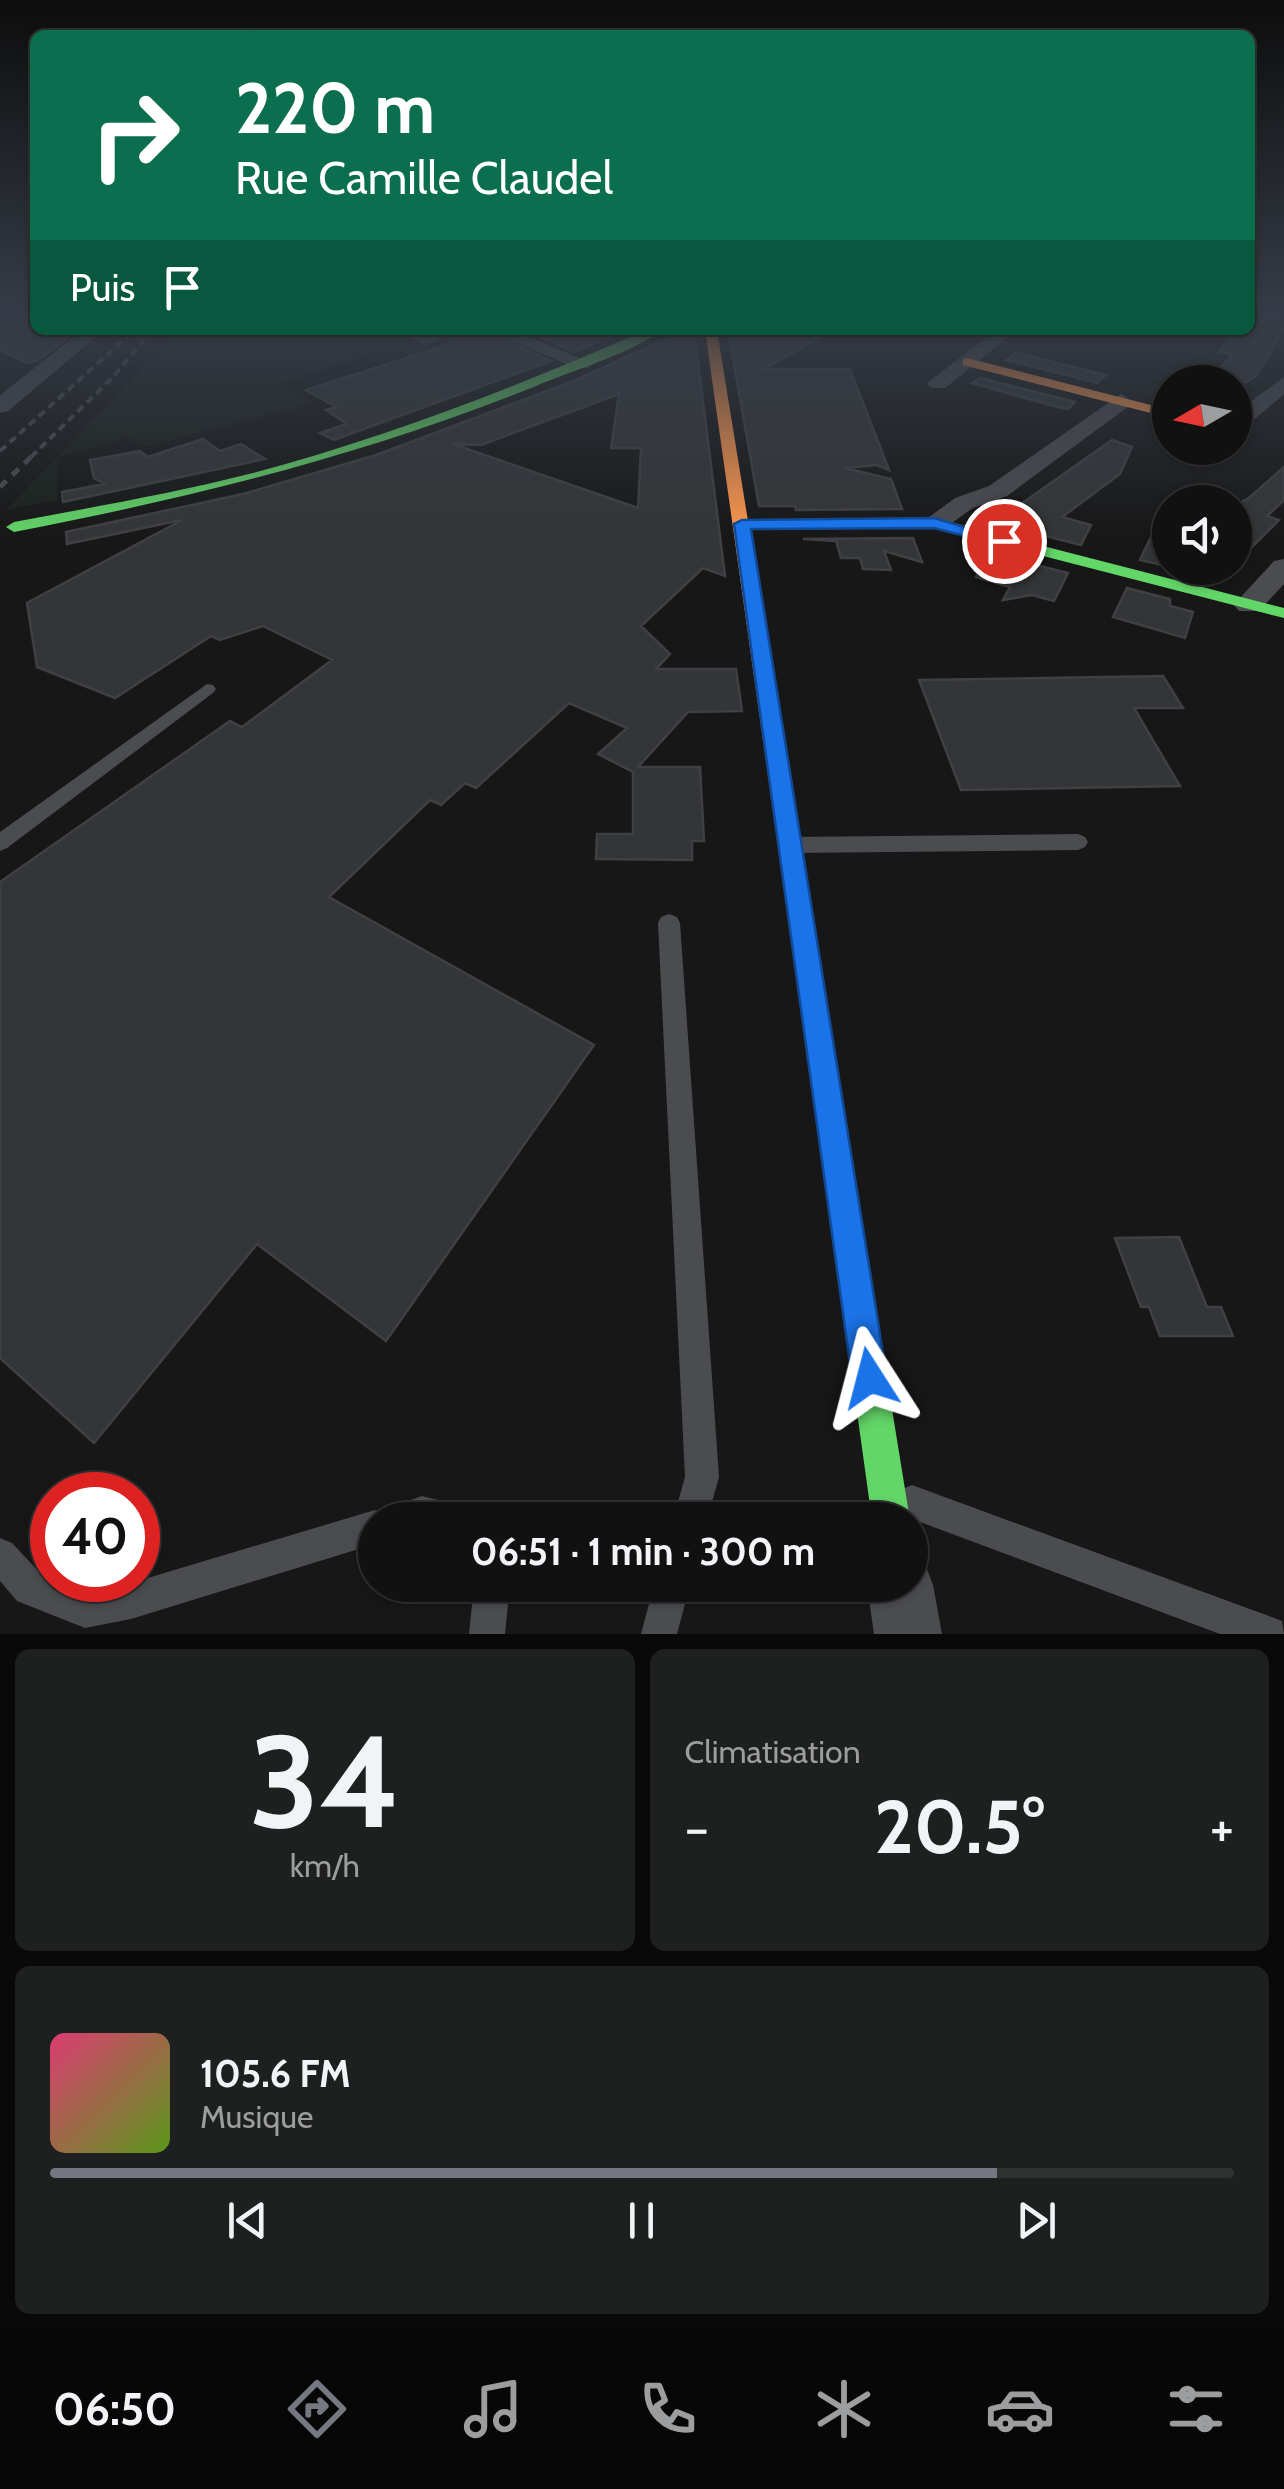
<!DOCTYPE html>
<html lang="fr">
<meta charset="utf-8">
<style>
body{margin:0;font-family:Cabin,sans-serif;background:#1e1f1f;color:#f1f3f6;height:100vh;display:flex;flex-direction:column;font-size:38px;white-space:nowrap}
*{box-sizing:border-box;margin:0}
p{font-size:32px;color:#9c9d9f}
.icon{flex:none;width:55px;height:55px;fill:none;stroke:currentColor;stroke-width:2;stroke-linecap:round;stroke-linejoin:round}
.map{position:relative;height:1634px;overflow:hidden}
.sheet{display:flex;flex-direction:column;gap:15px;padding:15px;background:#090909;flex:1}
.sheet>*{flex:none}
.guide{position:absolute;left:30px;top:30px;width:1225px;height:305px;border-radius:15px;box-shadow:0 2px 8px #0004,0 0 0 2px #303131;background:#0b6e4f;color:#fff;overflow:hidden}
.needle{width:65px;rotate:261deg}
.tools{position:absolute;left:1152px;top:365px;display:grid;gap:20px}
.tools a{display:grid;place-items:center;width:100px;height:100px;border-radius:50%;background:#111;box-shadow:0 2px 8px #0004,0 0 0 2px #303131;font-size:50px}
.speed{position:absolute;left:30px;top:1472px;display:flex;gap:20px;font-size:50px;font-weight:700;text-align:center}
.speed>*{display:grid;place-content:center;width:130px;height:130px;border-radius:50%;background:#111;box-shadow:0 2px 8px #0004,0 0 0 2px #303131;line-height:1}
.speed .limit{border:15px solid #d22;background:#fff;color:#111}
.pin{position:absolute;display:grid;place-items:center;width:85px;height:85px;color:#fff;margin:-42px;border:5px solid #fff;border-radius:50%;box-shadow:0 2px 10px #0007}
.me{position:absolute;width:110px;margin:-55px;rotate:351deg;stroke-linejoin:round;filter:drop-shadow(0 0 8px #0008)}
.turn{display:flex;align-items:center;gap:35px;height:210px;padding:0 40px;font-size:45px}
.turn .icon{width:130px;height:130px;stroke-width:2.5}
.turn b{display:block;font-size:70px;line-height:85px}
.then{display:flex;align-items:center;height:95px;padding:0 40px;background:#0003;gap:20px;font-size:38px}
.big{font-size:75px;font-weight:800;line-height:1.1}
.sheet .widget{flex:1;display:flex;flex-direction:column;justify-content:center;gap:15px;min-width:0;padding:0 35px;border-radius:15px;background:#1e1f1f}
.sheet .dial{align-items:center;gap:0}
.dial b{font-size:130px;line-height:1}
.song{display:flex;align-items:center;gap:30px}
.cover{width:120px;height:120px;border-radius:15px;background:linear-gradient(135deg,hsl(340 70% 55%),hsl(90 70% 35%))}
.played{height:10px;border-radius:5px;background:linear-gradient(90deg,#757880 80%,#303131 80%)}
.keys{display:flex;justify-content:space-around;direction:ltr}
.heat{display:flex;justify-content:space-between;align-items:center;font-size:55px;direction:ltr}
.sheet .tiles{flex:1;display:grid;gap:15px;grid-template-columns:1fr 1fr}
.widget:last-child{grid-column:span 2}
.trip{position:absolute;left:358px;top:1502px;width:570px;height:100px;border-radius:50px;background:#111;box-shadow:0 2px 8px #0004,0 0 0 2px #303131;font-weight:800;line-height:100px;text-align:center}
.dock{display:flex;height:160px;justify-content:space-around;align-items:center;background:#070707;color:#9c9d9f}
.dock .icon{width:70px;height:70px}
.dock .current{color:#757880}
.dock b{font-size:45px;color:#f1f3f6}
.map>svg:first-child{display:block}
.green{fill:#1b211c}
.building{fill:#343537;stroke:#3f4043;stroke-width:2.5;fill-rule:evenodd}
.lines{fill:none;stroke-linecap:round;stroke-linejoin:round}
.lane{fill:#4b4c50;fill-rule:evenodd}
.street{fill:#4b4c50;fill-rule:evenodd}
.fast{fill:#63d668;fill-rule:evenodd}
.slow{fill:#ff974d;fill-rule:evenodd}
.rail-far1{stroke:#4b4c4f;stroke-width:4;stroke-dasharray:8 5;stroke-linecap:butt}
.rail{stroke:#4b4c4f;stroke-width:5;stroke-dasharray:9 8;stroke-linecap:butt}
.route{fill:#1a73e8;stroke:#114b97;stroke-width:2.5}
</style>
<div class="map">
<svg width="1284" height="1634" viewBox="0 0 1284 1634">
<rect width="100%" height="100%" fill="#171717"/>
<path class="green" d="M 180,330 L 387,330 L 411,341 L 282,383 L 314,403 L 146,447 L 127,438 L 57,458 L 57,500 L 6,510 Z"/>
<path class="building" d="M 1252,310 L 1283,310 L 1275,324 L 1284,329 L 1273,348 L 1256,376 L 1247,382 L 1210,382 L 1232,354 L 1219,352 L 1236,330 L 1250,330 Z
M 35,317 L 35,330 L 77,330 L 39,360 L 27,363 L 0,350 L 0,324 Z
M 468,330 L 486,330 L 551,361 L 334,440 L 320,433 L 347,424 L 326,410 L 336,407 L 306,390 L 453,343 L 448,340 Z
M 524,330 L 625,330 L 574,352 Z
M 673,330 L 694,330 L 725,576 L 703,568 L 641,626 L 670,654 L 656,669 L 736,669 L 742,711 L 688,712 L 638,767 L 700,767 L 704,841 L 692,841 L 692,860 L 596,859 L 597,834 L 633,834 L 633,772 L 598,754 L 627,728 L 569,703 L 476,788 L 465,783 L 441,805 L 430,800 L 329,897 L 594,1045 L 386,1341 L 257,1244 L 94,1443 L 0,1358 L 0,882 L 230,721 L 242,727 L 332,660 L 263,626 L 220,640 L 211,636 L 115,698 L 37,667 L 27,603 L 182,520 L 67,544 L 66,532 L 243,494 L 376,455 L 571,382 L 667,339 ZM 619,394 L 611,448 L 641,448 L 638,508 L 453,444 L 481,445 Z
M 728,330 L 833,330 L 764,369 L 850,369 L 889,470 L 877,465 L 845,468 L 891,479 L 902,509 L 796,510 L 795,506 L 759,506 Z
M 1016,353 L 1106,375 L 1097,383 L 1006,360 Z
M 980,378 L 1075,402 L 1068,409 L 1061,408 L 972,383 Z
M 203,439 L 220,451 L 241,444 L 265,459 L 63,502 L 62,492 L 104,484 L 94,478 L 90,460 L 140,451 L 148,457 Z
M 1112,440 L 1132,447 L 1120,474 L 1062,517 L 1091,525 L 1081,545 L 1006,526 L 1018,506 Z
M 1284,467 L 1284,500 L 1267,516 L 1279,520 L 1235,564 L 1235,505 L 1249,498 Z
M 913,538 L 922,562 L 884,551 L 891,570 L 863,569 L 860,558 L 841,558 L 836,541 L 803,539 Z
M 1150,539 L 1170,544 L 1170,567 L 1140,560 Z
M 990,553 L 1068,573 L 1054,601 L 1032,595 L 1003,600 L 1010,587 L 976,577 Z
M 1127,588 L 1170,599 L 1170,606 L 1193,612 L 1185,638 L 1113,617 Z
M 1163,676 L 1183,708 L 1134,708 L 1180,786 L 961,790 L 919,680 Z
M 1179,1237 L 1207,1307 L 1221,1307 L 1233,1336 L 1160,1336 L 1149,1307 L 1141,1307 L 1115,1238 Z"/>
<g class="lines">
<path class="lane" d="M 207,684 L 213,685 L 216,689 L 213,693 L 7,848 L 0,851 L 0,832 Z
M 1078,834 L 1085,837 L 1088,842 L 1085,847 L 1078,850 L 791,853 L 784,850 L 781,845 L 784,840 L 791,837 Z
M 669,914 L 677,917 L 680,923 L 719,1477 L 707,1520 L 673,1520 L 685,1477 L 658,923 L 661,917 Z
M 912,1485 L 1269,1616 L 1282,1621 L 1284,1634 L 1220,1634 L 912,1519 L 900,1514 L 895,1502 L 900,1490 Z
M 422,1496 L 470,1508 L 475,1520 L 375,1520 L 375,1544 L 131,1619 L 85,1628 L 17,1601 L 0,1581 L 0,1538 L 12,1543 L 42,1575 L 85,1592 L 131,1583 L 375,1510 L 384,1514 L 387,1508 Z
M 474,1585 L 510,1585 L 505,1634 L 469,1634 Z
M 654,1585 L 690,1585 L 677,1634 L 641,1634 Z"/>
<path class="street" d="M 83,330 L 104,330 L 8,411 L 0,413 L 0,395 Z
M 394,330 L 464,330 L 425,345 Z
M 489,330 L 515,330 L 592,364 L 589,368 L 575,368 Z
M 996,330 L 1017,330 L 945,388 L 931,388 L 927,384 L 931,380 Z
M 1284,377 L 1284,394 L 1243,429 L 1235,431 L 1235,413 Z
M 1121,394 L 1132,401 L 1129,406 L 1007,496 L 973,508 L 943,529 L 925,529 L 921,523 L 955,498 L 989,486 Z
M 1284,559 L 1284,584 L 1259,611 L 1239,611 L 1234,605 L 1239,599 L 1274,561 Z
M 910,1556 L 924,1561 L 933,1585 L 942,1634 L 874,1634 L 867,1585 L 910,1585 Z"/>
<path class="fast" d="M 646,330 L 662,330 C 627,355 576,369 536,386 C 365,455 195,497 14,532 L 6,527 L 14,522 C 94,507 174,493 253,473 C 388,437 519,386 646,330 Z
M 934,518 L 1284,608 L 1284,618 L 934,528 L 742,530 L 734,525 L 742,520 Z
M 814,996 L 823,1000 L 827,1008 L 910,1520 L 910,1521 L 872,1520 L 801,1008 L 805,1000 Z"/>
<path class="slow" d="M 705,330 L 717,330 L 827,1008 L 823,1016 L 814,1020 L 805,1016 L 801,1008 Z
M 967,358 L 1170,410 L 1170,418 L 963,365 L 963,359 Z"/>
<path class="rail-far1" d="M 0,451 L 135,330
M 31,457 L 113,377 L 152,330"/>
<path class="rail" d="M 0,487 L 33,455"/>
</g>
<linearGradient id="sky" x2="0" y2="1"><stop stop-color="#0d0d0d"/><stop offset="0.58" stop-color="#363c47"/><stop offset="1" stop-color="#363c47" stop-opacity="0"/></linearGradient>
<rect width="1284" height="539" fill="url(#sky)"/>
<path class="route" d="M 934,518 L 1012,541 L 1004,546 L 934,528 L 751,529 L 887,1378 L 882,1391 L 870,1396 L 857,1391 L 852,1378 L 734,524 L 742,520 Z"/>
</svg>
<div class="tools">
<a><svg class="needle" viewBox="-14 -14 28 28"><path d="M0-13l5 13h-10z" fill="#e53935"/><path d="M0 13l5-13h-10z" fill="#9c9d9f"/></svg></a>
<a><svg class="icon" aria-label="sound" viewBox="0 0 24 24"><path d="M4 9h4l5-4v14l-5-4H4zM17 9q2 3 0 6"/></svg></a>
</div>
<div class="speed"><div class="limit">40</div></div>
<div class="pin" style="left:1004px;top:541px;background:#d93025"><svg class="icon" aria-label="arrive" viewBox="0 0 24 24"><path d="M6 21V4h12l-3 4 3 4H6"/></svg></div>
<svg class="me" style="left:870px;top:1378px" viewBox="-20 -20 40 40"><path d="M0-17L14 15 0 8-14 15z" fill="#1a73e8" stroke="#fff" stroke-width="4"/></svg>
<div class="trip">06:51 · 1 min · 300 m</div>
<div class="guide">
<div class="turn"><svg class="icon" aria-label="right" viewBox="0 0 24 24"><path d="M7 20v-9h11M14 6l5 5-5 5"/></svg><div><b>220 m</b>Rue Camille Claudel</div></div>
<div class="then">Puis<svg class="icon" aria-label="arrive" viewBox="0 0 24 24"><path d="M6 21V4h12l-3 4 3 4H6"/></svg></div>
</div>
</div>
<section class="sheet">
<div class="tiles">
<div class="widget dial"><b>34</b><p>km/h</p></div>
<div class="widget"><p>Climatisation</p>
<div class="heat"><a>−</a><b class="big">20.5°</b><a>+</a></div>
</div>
<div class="widget">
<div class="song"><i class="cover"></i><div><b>105.6 FM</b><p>Musique</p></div></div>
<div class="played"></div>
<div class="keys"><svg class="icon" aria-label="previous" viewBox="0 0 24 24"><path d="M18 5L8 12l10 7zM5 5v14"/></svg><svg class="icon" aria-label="pause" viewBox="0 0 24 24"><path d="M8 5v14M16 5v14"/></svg><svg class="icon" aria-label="next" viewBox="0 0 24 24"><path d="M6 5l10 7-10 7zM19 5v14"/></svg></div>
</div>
</div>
</section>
<nav class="dock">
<b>06:50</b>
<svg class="icon current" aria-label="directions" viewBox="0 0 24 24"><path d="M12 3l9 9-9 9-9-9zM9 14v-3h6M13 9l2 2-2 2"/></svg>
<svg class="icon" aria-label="music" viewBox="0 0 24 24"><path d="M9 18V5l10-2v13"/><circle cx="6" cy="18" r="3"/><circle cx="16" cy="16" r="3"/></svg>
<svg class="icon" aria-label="phone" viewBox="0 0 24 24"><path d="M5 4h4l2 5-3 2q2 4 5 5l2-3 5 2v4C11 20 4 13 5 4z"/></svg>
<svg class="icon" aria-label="climate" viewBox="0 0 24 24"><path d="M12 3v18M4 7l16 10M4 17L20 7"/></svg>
<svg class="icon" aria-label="car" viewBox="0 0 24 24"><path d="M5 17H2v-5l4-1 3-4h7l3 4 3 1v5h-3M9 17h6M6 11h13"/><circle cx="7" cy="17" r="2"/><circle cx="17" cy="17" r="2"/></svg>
<svg class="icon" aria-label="filters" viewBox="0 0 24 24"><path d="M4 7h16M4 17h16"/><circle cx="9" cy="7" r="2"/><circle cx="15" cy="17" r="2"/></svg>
</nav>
